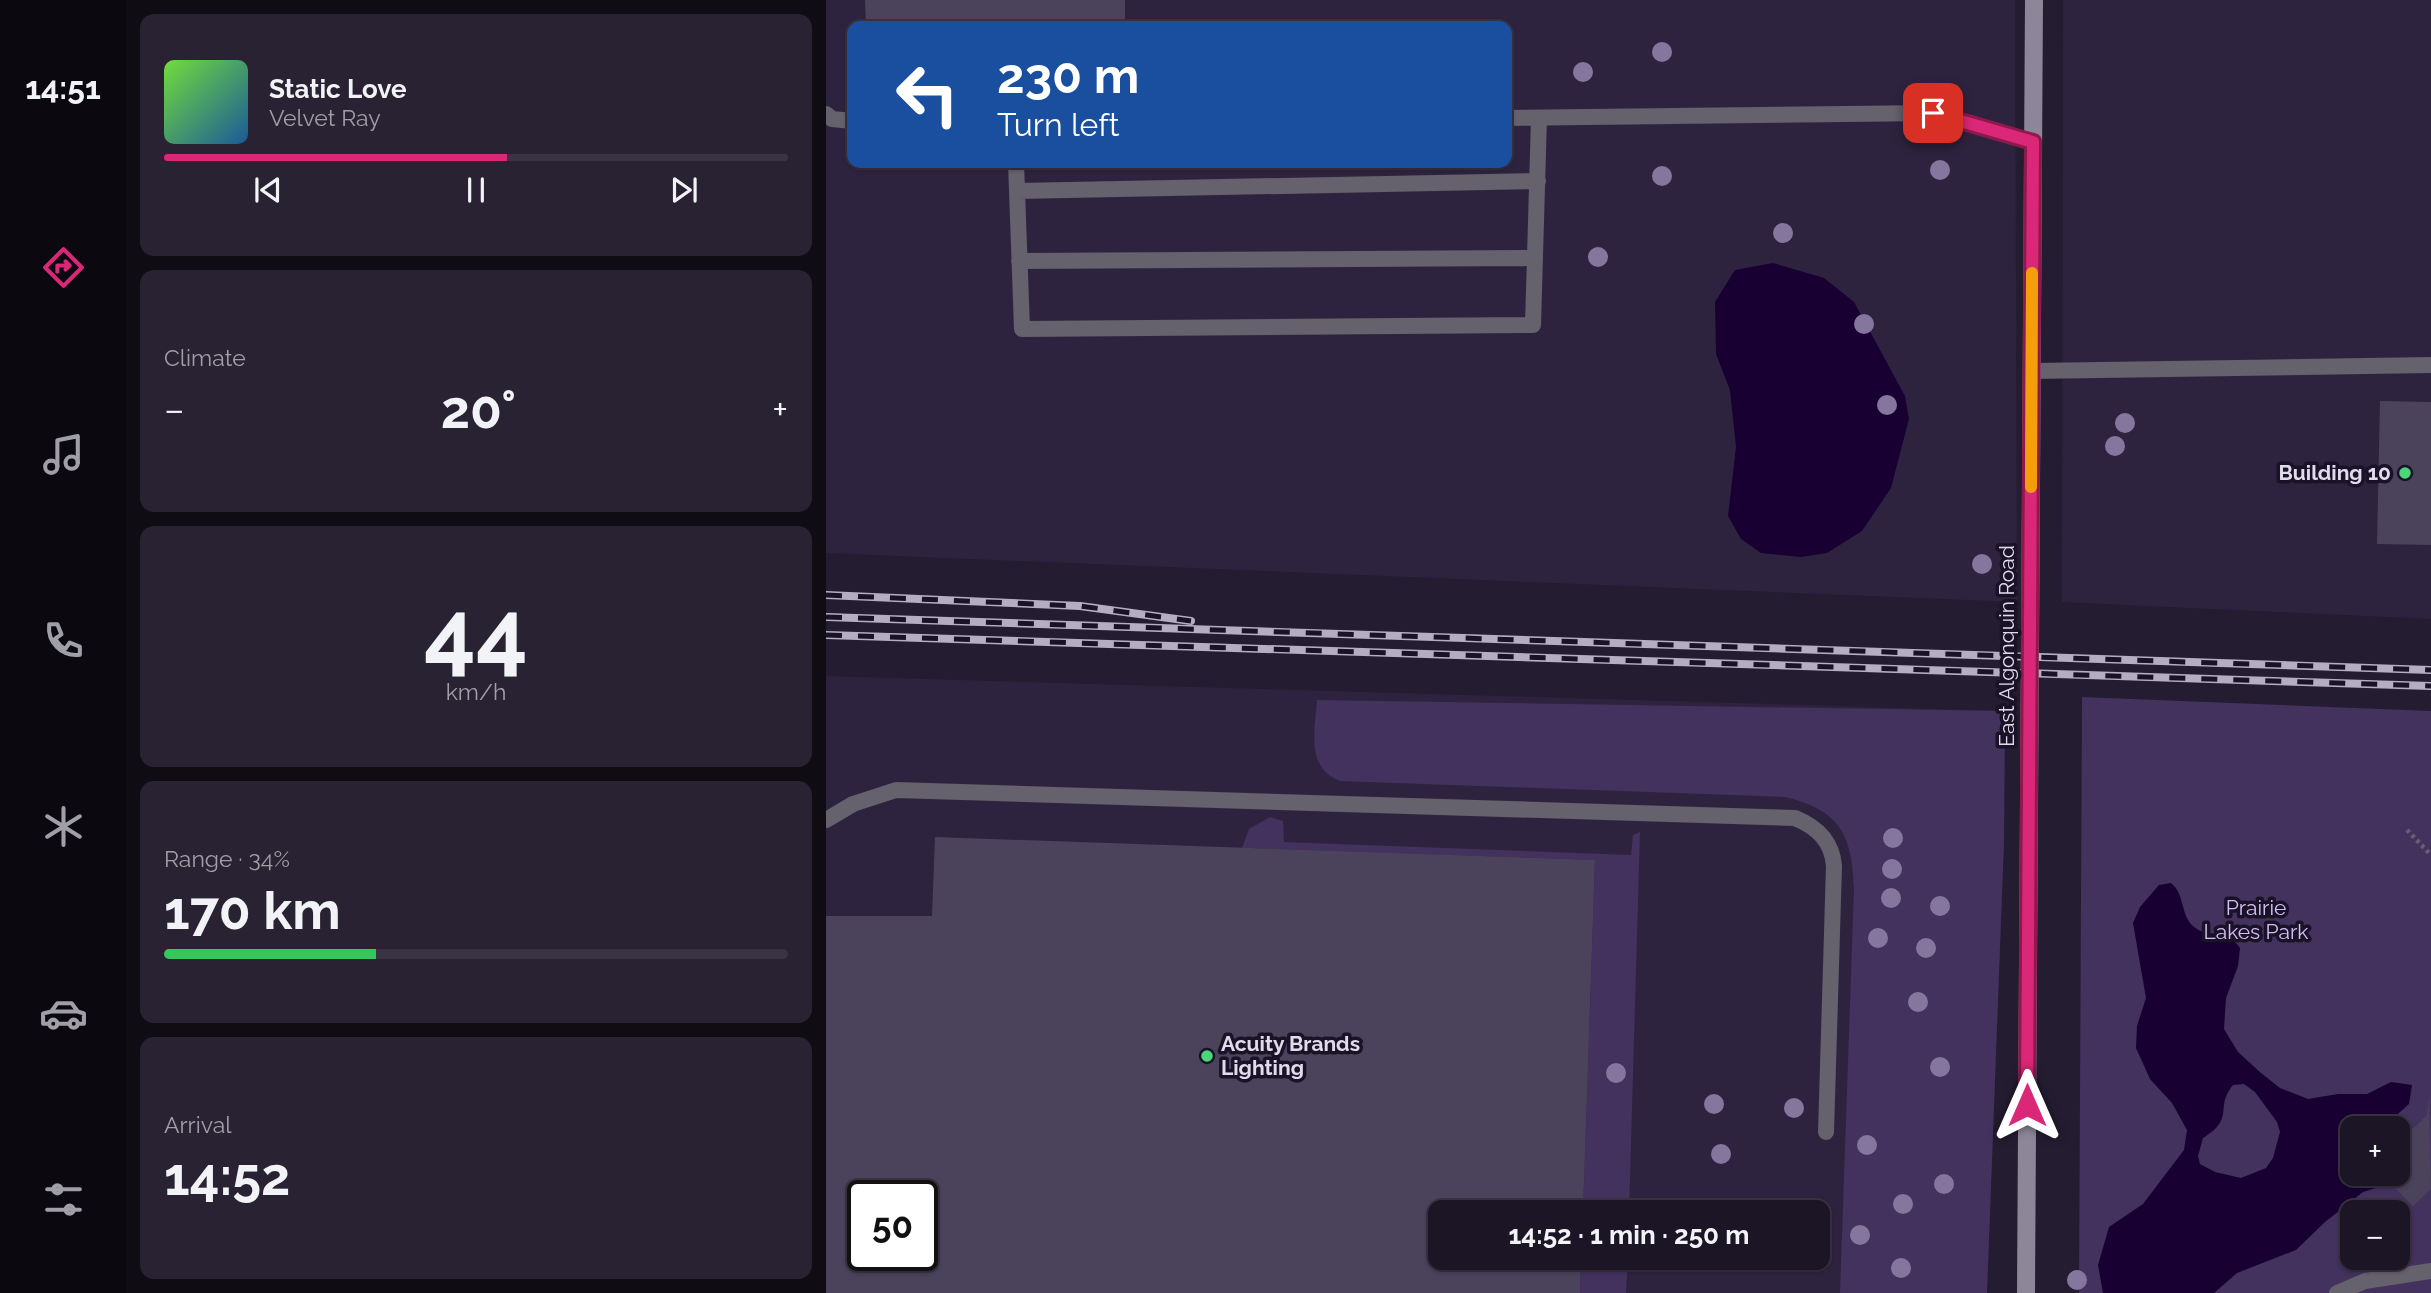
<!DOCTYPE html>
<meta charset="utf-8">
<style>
body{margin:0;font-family:Raleway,sans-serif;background:#282232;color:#f1f3f6;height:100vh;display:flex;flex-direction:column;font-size:26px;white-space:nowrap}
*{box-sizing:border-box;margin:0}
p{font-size:23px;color:#a09fa7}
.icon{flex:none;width:38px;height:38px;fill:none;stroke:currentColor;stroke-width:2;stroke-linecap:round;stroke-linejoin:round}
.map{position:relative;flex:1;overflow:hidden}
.drawer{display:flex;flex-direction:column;gap:14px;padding:14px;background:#0f0c14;width:700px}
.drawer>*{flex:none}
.banner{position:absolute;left:21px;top:21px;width:665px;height:147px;border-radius:14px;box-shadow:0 2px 5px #0004,0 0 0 2px #393442;background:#1a4fa0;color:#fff;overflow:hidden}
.buttons{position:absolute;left:1514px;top:1116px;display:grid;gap:14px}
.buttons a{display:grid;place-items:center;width:70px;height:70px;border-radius:14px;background:#1b1525;box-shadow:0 2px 5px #0004,0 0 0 2px #393442;font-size:35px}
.speed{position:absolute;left:21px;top:1180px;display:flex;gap:14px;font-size:35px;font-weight:700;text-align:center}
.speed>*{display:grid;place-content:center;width:91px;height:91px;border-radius:50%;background:#1b1525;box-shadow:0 2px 5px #0004,0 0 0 2px #393442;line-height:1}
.speed .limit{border:4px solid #111;border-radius:10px;background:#fff;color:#111}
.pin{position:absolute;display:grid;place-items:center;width:60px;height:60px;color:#fff;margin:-30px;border-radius:14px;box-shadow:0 4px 10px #0006}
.me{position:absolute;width:77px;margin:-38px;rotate:0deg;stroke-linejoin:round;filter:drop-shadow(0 0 5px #0008)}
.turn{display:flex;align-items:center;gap:24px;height:147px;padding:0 35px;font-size:32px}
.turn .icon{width:91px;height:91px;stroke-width:2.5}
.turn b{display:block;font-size:49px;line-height:60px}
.big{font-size:52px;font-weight:700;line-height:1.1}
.drawer .tile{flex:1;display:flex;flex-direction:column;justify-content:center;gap:10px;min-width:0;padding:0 24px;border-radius:14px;background:#282232}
.drawer .dial{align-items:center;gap:0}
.dial b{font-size:91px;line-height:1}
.song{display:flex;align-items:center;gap:21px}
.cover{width:84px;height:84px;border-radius:10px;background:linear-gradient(135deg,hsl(100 70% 55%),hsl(210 70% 35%))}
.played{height:7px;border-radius:4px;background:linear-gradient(90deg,#db2777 55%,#393442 55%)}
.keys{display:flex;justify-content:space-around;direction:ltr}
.heat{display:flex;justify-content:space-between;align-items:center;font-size:38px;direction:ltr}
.charge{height:10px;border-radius:5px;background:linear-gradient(90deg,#34c759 34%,#393442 0)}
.trip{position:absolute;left:602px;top:1200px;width:402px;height:70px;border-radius:14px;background:#1b1525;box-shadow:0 2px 5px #0004,0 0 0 2px #393442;font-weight:700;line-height:70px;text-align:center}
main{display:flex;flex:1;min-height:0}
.tab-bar{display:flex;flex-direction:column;width:126px;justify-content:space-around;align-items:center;background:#0b080f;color:#a09fa7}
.tab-bar .icon{width:49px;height:49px}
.tab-bar .selected{color:#db2777}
.tab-bar b{font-size:32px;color:#f1f3f6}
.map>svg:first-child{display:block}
.built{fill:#2e233f;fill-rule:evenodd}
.green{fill:#43315e;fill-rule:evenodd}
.water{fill:#180032;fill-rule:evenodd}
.building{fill:#4b425b;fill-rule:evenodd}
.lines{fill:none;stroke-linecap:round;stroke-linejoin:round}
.path{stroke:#665f72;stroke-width:4.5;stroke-dasharray:3.5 3.5;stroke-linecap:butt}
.service{stroke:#65616d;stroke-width:16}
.secondary{stroke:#8d8699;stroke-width:18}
.rail-casing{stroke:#b4afc0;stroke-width:8}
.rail{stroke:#1a1227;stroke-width:5;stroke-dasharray:16;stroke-linecap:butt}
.tree{fill:#84769d}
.route-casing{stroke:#8e194d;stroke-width:18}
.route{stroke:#db2777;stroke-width:12}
.slow{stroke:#f59e0b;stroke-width:12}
.poi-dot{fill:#49d778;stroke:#1a1227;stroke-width:2.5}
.labels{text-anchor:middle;stroke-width:7;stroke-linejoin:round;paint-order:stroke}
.poi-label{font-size:21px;font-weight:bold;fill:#e0dceb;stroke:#1a1227;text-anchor:end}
.street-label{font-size:21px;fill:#e0dceb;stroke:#1a1227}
.park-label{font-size:21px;fill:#d2bff6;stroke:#1a1227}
</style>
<main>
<nav class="tab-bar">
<b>14:51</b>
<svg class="icon selected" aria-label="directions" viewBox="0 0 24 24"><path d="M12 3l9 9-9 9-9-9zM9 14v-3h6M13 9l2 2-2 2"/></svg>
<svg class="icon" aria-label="music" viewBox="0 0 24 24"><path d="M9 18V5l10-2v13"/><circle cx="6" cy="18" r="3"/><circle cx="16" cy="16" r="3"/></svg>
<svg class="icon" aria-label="phone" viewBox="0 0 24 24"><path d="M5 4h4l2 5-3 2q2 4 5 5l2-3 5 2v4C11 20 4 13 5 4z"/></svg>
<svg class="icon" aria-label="climate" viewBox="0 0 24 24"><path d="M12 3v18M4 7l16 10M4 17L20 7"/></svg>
<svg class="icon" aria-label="car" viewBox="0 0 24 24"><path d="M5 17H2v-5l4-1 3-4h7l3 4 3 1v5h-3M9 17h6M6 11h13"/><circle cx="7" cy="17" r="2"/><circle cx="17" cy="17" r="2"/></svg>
<svg class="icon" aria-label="filters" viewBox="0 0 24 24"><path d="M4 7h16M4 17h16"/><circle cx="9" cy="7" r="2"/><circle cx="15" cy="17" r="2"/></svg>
</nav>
<section class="drawer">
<div class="tile">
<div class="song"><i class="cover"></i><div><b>Static Love</b><p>Velvet Ray</p></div></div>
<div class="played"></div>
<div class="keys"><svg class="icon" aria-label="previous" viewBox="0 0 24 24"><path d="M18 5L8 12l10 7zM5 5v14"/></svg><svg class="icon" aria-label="pause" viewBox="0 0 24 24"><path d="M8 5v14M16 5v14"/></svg><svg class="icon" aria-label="next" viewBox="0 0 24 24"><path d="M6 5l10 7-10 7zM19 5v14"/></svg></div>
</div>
<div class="tile"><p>Climate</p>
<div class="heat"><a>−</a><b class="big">20°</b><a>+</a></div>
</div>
<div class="tile dial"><b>44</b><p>km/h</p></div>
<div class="tile"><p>Range · 34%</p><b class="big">170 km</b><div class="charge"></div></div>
<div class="tile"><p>Arrival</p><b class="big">14:52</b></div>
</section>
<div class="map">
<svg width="1605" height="1293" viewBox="0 0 1605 1293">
<rect width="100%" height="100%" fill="#241c31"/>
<path class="built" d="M 0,0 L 1189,0 L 1191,602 L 0,553 ZM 26,26 L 681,26 L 681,163 L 26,163 Z
M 1237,0 L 1605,0 L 1605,619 L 1236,602 Z
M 0,676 L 1179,711 L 1178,841 L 1161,1293 L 0,1293 ZM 37,1195 L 96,1195 L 96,1255 L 37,1255 ZM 614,1213 L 992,1213 L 992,1258 L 614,1258 Z"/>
<path class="green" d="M 1256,697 L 1605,711 L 1605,1293 L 1253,1293 ZM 1526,1129 L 1572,1129 L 1572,1174 L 1526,1174 ZM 1526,1213 L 1572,1213 L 1572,1258 L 1526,1258 Z
M 491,700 L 1179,711 L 1178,841 L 1161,1293 L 1014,1293 L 1028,888 C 1026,835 1014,810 959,797 L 514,781 C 479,767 489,731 491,700 Z
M 444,817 L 457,821 L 458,842 L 805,855 L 807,835 L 814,832 L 803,1213 L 757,1213 L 769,860 L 416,848 L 423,829 Z
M 755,1258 L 802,1258 L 800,1293 L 754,1293 Z"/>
<path class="water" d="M 947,263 L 998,278 L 1028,302 L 1079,396 L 1083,419 L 1065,488 L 1036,531 L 1001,553 L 975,557 L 935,553 L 915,539 L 902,516 L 910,447 L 904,390 L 890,354 L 889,302 L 909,270 Z
M 1345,883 C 1359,894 1354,914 1367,926 C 1384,941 1399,925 1414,948 L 1412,966 L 1400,998 L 1398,1029 L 1412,1052 L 1435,1073 L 1454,1088 L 1482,1099 L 1512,1094 L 1541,1094 L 1565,1082 L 1586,1085 L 1583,1104 L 1555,1129 L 1526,1129 L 1526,1174 L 1559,1174 L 1553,1187 L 1537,1192 L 1499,1222 L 1470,1250 L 1411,1273 L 1388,1293 L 1277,1293 L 1272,1265 L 1283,1227 L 1317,1204 L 1358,1150 L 1361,1130 L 1346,1103 L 1324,1079 L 1310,1048 L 1311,1026 L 1320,998 L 1307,923 L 1314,907 L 1333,885 ZM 1418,1084 L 1429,1092 L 1451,1122 L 1454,1132 L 1447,1158 L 1440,1168 L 1415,1178 L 1389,1172 L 1374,1164 L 1372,1156 L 1377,1138 C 1410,1118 1388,1108 1407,1085 Z"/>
<path class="building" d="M 39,0 L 299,0 L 299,26 L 40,26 Z
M 1554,401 L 1605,402 L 1605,545 L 1551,544 Z
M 109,837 L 769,860 L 757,1213 L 614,1213 L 614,1258 L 755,1258 L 754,1293 L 0,1293 L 0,916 L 106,916 ZM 37,1195 L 96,1195 L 96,1255 L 37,1255 Z
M 1603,1095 L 1605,1189 L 1587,1206 L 1559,1178 L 1563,1174 L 1572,1174 L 1572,1165 L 1587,1149 L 1578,1137 L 1601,1115 Z"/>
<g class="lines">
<path class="path" d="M 1581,830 L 1605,855"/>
<path class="service" d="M 0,114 L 6,119 L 26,121
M 681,118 L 1107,113 L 1207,142
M 190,163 L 196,329 L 707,325 L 713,118
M 191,191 L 712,181
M 193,261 L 709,258
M 1206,371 L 1605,365
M 0,820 L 27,804 L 70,790 L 969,818 C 991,827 1006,841 1008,866 L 1000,1132
M 1511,1293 L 1539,1281 L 1605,1271"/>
<path class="secondary" d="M 1200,1293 L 1208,0"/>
<g class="rail-casing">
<path id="rail" d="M 0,595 L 254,606 L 365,621
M 0,617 L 1605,670
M 0,635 L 1605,686"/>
</g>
<use href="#rail" class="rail"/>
</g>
<g class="tree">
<circle cx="836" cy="52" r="10"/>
<circle cx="757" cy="72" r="10"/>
<circle cx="1114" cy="170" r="10"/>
<circle cx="836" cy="176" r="10"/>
<circle cx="957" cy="233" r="10"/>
<circle cx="772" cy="257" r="10"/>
<circle cx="1038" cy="324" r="10"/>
<circle cx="1061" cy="405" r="10"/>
<circle cx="1299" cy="423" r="10"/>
<circle cx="1289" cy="446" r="10"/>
<circle cx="1156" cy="564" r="10"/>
<circle cx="1067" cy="838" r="10"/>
<circle cx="1066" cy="869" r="10"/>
<circle cx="1065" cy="898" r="10"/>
<circle cx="1114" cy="906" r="10"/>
<circle cx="1052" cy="938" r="10"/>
<circle cx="1100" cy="948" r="10"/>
<circle cx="1092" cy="1002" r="10"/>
<circle cx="1114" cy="1067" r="10"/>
<circle cx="790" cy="1073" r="10"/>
<circle cx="888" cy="1104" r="10"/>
<circle cx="968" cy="1108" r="10"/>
<circle cx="1041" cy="1145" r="10"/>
<circle cx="895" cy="1154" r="10"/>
<circle cx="1118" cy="1184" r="10"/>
<circle cx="1077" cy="1204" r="10"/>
<circle cx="1034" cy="1235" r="10"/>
<circle cx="1075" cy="1268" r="10"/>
<circle cx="1251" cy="1280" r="10"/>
</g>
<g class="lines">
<g class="route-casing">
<path id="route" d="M 1107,113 L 1207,142 L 1201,1105"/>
</g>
<use href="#route" class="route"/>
<path class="slow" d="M 1205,487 L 1206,273"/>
</g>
<g class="poi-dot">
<circle cx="1579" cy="473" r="7"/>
<circle cx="381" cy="1056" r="7"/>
</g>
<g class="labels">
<g class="poi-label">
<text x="1565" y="480">Building 10</text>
<text x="395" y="1051" text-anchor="start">Acuity Brands<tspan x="395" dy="24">Lighting</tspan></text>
</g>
<g class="street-label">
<text transform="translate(1181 646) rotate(-90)" y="7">East Algonquin Road</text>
</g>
<g class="park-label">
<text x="1430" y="915">Prairie<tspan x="1430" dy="24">Lakes Park</tspan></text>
</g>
</g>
</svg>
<div class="buttons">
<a>+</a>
<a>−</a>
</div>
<div class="speed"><div class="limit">50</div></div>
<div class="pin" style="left:1107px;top:113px;background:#d93025"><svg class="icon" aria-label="arrive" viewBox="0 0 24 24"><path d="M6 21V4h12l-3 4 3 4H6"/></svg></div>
<svg class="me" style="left:1201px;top:1105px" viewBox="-20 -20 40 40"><path d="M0-17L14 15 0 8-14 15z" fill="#db2777" stroke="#fff" stroke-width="4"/></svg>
<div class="trip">14:52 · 1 min · 250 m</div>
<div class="banner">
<div class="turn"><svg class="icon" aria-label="left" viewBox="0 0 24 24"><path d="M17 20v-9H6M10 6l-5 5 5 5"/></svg><div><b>230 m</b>Turn left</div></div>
</div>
</div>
</main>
